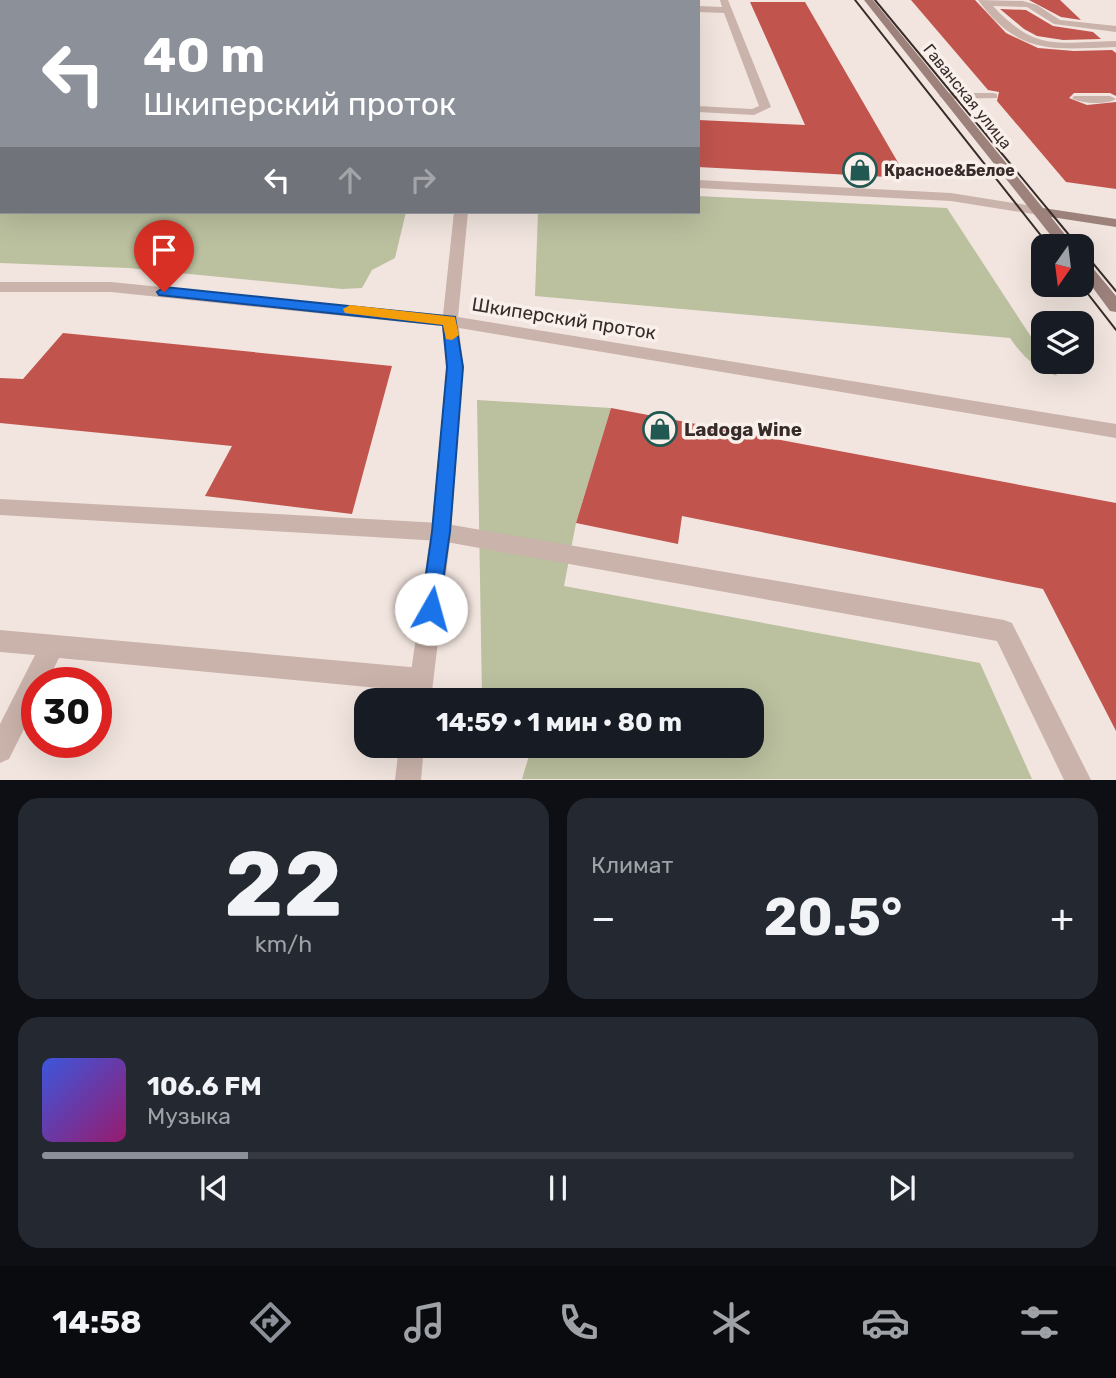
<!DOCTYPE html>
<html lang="ru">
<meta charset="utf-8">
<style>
body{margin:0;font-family:Rubik,sans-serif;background:#242831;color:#f1f3f6;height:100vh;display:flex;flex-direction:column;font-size:26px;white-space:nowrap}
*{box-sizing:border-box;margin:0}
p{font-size:23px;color:#9ea1a6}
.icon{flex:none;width:38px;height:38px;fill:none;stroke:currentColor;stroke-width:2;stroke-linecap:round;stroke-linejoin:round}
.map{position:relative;height:780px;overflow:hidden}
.side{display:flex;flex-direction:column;gap:18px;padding:18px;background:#0d0f14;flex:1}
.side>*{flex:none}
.top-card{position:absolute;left:0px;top:0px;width:700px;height:214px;box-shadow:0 7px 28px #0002;background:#8c9099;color:#fff;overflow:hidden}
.needle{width:46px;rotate:194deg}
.controls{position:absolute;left:1031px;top:234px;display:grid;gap:14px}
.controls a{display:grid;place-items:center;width:63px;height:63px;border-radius:14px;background:#171b24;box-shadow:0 7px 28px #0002;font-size:35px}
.speed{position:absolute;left:21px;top:667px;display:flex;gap:14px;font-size:35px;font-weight:700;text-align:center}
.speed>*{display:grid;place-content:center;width:91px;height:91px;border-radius:50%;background:#171b24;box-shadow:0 7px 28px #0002;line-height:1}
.speed .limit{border:10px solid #d22;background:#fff;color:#111}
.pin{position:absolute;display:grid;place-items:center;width:60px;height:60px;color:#fff;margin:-72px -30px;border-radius:50% 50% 50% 0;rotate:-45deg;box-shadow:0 0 7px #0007}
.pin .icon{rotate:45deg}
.me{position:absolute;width:77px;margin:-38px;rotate:7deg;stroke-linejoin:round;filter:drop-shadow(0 0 5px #0008)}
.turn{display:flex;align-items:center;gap:24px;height:147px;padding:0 28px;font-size:32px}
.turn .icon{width:91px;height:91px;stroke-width:2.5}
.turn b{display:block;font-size:49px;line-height:60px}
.lanes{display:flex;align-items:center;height:66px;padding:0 28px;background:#0003;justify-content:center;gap:35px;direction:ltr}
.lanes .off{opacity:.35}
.big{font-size:52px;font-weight:700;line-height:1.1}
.side .widget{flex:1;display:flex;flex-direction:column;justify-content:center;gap:10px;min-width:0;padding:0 24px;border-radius:21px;background:#242831}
.side .dial{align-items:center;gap:0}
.dial b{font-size:91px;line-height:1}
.song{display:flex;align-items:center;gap:21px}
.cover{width:84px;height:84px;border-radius:10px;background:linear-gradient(135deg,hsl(230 70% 55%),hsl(320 70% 35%))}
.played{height:7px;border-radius:4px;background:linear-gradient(90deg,#8c9099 20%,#363941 20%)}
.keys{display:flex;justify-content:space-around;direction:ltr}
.heat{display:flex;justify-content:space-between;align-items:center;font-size:38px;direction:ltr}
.side .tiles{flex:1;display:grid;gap:18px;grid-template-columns:1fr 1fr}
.widget:last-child{grid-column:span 2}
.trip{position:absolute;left:354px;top:688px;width:410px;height:70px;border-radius:21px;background:#171b24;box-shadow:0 7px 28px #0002;font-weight:700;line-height:70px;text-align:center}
.dock{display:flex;height:112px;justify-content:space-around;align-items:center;background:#090b0e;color:#9ea1a6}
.dock .icon{width:49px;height:49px}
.dock .selected{color:#8c9099}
.dock b{font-size:32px;color:#f1f3f6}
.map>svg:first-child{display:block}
.green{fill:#bbc09f}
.building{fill:#c1554e}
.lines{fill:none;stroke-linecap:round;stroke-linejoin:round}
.lane{fill:#cab3ab;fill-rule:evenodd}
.street{fill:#cab3ab;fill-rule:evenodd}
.secondary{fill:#9d827c;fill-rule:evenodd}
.tram{stroke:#382c2a;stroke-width:2}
.route{fill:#1a73e8;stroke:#114b97;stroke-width:2}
.slow{fill:#f59e0b}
.labels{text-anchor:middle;stroke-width:7;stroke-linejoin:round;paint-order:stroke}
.far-street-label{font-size:16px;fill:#382c2a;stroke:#f9f0eb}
.far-poi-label{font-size:16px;font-weight:bold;fill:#382c2a;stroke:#f9f0eb;text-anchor:start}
.street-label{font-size:19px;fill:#382c2a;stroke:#f9f0eb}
.poi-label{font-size:19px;font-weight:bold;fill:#382c2a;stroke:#f9f0eb;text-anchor:start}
</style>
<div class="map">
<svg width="1116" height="780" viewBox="0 0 1116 780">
<rect width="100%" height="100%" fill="#f2e5df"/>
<path class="green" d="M 0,0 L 454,0 L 2,2 L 2,212 L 406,212 L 395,258 L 372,270 L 362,288 L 342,289 L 128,268 L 0,263 Z
M 698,196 L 947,208 L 1043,355 L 1043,362 L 1048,362 L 1057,376 C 1034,367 1024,358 1010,338 L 535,296 L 538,212 L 698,212 Z
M 477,400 L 611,408 L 576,523 L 564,586 L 980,663 L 1032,779 L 522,779 L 532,746 L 751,746 L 751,700 L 482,698 Z"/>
<path class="building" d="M 911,0 L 975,0 L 1006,33 L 1038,48 L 1074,51 L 1112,50 L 1116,53 L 1116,96 L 1110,93 L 1074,93 L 1069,98 L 1087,105 L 1116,102 L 1116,189 L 1066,182 L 997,101 L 999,92 L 988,90 Z
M 1029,0 L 1060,0 L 1081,20 L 1061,17 Z
M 750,2 L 805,2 L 907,178 L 698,167 L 698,120 L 805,125 Z
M 1000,9 L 1026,10 L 1053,26 L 1093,32 L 1101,39 L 1063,40 L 1037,36 L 1024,29 Z
M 63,333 L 392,366 L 352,514 L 205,496 L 232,446 L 0,423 L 0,378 L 23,379 Z
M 611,408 L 1116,503 L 1116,731 L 1043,589 L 682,516 L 678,544 L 576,523 Z"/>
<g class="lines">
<path class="lane" d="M 608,0 L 616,0 L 616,2 L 608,2 Z
M 720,0 L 728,0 L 771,107 L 754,115 L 698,112 L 698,106 L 752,109 L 759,106 L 724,13 L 698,12 L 698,6 L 722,7 Z
M 978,0 L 1023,1 L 1037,5 L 1060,20 L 1116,26 L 1116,32 L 1054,24 L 1027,7 L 993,6 C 1037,53 1057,42 1116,41 L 1116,47 C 1053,49 1019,56 978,0 Z
M 993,93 L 997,94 L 997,98 L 945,99 L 939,96 L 945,93 Z
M 1074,96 L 1110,96 L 1116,99 C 1106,105 1082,104 1072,98 Z
M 0,499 L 441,523 L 1004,620 L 1012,623 L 1091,780 L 1064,780 L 997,641 L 441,541 L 0,515 Z
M 0,630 L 421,668 L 429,672 L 433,680 L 429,688 L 421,692 L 59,658 L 47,682 L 37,682 L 37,703 L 9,759 L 0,763 L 0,724 L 35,655 L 0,652 Z"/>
<path class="street" d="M 487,0 L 495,0 L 486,2 Z
M 698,180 L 951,193 L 1039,207 L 1046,211 L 1039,215 L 951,201 L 698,188 Z
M 454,212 L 468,212 L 458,317 L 1116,424 L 1116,438 L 459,328 L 463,367 L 451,532 L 431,700 L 407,700 L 431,532 L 447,367 L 442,326 L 111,292 L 0,292 L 0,282 L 111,282 L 443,315 Z
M 399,746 L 424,746 L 421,780 L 395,780 Z"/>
<path class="secondary" d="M 864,0 L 873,0 L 1043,208 L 1116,219 L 1116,227 L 1051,217 L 1075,247 L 1060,247 Z
M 1082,259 L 1087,261 L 1116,296 L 1116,312 L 1110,311 L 1082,273 Z"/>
<path class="tram" d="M 855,0 L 1050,247
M 875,0 L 1079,247
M 1082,250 L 1116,291
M 1081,285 L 1116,330"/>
</g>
<path class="route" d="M 164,287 L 455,317 L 463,367 L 450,532 L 438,616 L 431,619 L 424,616 L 421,609 L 432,532 L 447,367 L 443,325 L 159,295 L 157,292 Z"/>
<path class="slow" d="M 350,305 L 455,317 L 459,335 L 452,340 L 446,339 L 443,325 L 345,313 L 343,309 Z"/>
<defs>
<g id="shop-ring" transform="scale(1.75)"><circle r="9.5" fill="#f9f0eb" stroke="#215851" stroke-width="1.5"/><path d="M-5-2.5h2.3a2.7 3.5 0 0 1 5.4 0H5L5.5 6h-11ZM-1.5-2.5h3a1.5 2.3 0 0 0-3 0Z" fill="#215851"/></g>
</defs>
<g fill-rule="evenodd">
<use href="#shop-ring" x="860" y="170"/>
<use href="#shop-ring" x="660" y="429"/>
</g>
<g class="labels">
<g class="far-street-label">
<text transform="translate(968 96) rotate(51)" y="6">Гаванская улица</text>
</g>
<g class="far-poi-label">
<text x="884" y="176">Красное&amp;Белое</text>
</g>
<g class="street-label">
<text transform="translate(564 318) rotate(9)" y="7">Шкиперский проток</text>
</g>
<g class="poi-label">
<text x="684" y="436">Ladoga Wine</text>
</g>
</g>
</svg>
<div class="controls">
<a><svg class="needle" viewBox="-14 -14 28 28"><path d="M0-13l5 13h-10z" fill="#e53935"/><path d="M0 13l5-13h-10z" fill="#9ea1a6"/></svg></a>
<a><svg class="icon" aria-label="layers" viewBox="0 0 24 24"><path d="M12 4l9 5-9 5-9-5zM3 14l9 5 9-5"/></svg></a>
</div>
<div class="speed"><div class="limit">30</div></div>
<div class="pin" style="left:164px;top:292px;background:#d93025"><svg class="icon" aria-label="arrive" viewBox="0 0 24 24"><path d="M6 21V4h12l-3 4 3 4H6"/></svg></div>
<svg class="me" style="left:431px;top:609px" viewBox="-20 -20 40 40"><circle r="19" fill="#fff"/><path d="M0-13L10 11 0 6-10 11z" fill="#1a73e8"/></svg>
<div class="trip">14:59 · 1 мин · 80 m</div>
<div class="top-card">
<div class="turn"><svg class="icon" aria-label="left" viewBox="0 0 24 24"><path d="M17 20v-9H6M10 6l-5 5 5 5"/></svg><div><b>40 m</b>Шкиперский проток</div></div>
<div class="lanes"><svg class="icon" aria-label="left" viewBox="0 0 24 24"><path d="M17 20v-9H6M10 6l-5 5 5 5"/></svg><svg class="icon off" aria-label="ahead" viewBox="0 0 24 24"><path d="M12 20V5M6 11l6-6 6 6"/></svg><svg class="icon off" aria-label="right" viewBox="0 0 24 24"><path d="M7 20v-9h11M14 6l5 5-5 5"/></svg></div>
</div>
</div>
<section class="side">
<div class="tiles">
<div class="widget dial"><b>22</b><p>km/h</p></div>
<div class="widget"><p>Климат</p>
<div class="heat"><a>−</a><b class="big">20.5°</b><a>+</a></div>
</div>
<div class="widget">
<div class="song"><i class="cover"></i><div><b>106.6 FM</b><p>Музыка</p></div></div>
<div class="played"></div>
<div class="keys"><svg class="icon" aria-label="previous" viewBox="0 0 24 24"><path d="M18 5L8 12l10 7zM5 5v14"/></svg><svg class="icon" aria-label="pause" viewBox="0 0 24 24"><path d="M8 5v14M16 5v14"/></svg><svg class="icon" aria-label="next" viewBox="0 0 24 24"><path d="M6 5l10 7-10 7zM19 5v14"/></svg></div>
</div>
</div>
</section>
<nav class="dock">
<b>14:58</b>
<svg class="icon selected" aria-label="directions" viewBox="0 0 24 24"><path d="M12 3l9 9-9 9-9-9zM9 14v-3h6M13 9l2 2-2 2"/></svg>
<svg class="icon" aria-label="music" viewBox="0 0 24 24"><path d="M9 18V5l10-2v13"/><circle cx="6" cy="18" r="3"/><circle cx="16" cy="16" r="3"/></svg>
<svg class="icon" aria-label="phone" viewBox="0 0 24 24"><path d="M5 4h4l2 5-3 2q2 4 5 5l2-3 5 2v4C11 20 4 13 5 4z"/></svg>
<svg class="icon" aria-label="climate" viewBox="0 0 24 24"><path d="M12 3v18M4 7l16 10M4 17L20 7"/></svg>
<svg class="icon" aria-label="car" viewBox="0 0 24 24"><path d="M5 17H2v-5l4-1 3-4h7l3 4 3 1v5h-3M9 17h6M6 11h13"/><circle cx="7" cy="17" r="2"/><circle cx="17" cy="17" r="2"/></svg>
<svg class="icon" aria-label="filters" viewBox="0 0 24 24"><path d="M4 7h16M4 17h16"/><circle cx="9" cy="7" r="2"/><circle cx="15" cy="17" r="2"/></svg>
</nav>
